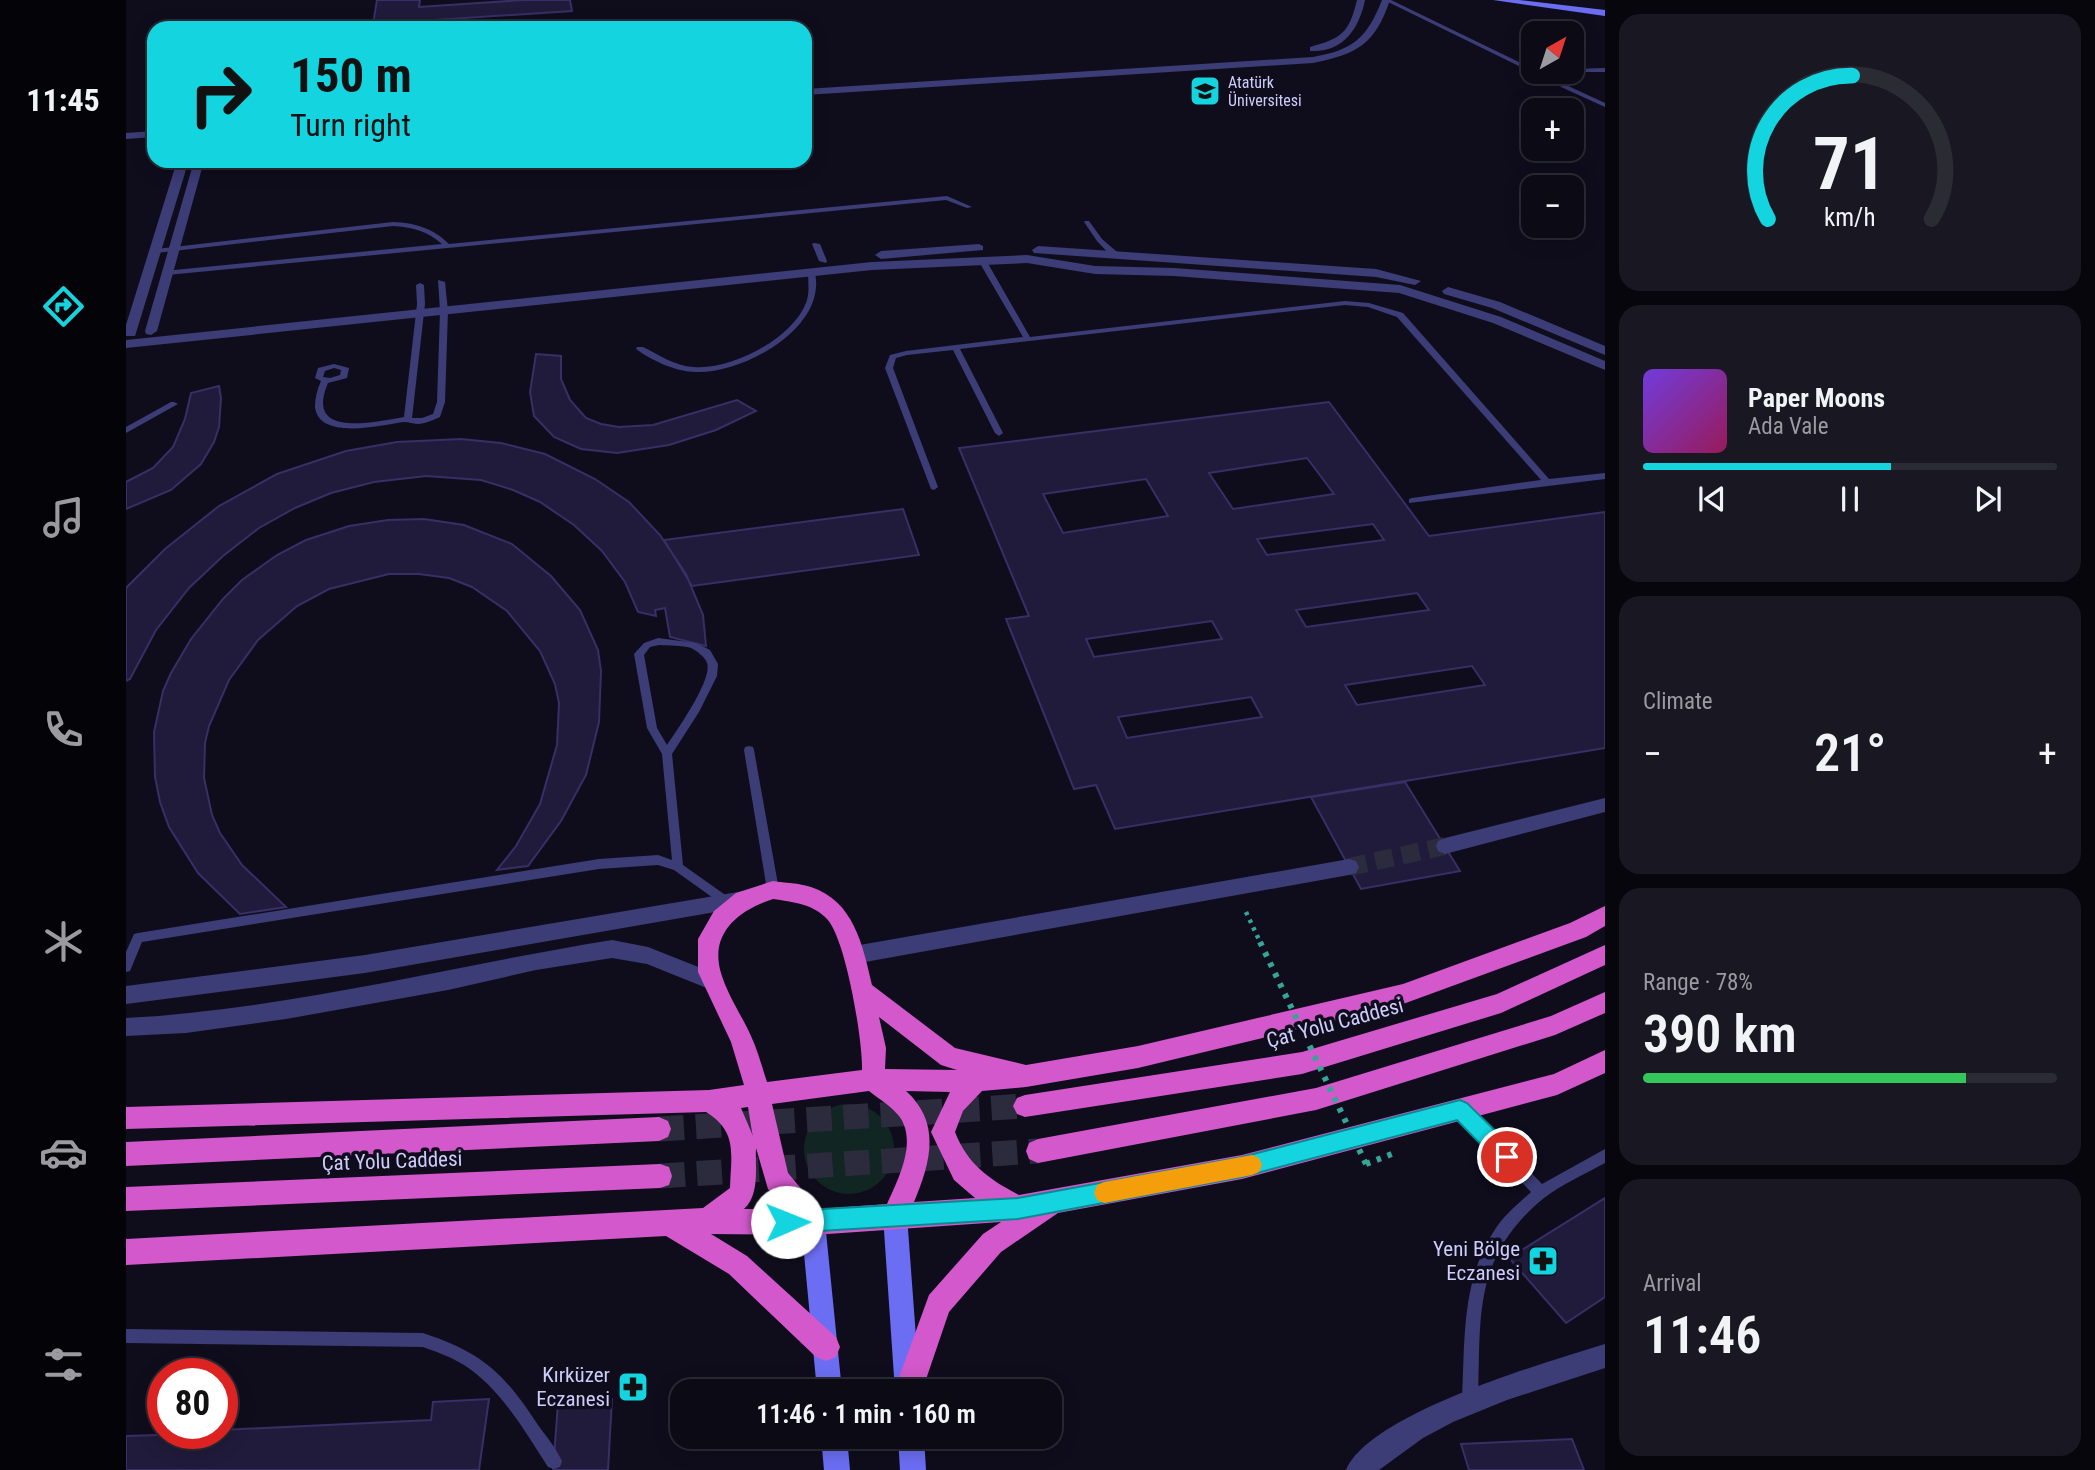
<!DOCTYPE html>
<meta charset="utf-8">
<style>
body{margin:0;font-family:"Roboto Condensed",sans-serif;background:#191822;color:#f1f3f6;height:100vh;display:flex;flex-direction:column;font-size:26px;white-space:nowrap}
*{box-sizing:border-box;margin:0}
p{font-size:23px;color:#9a9aa0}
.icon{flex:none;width:38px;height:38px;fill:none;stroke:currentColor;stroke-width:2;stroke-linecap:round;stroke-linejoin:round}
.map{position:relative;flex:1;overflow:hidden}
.details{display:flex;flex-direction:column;gap:14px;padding:14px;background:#06060c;width:490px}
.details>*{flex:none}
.guide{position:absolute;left:21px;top:21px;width:665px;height:147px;border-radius:21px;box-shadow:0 4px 18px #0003,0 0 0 2px #2b2b34;background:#13d4df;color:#111;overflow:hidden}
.needle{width:46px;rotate:39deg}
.tools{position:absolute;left:1395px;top:21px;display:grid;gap:14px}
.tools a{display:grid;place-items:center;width:63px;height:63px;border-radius:14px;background:#0b0a15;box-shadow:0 4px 18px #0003,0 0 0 2px #2b2b34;font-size:35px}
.speed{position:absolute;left:21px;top:1358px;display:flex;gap:14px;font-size:35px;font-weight:700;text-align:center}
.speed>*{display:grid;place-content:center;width:91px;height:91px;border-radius:50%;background:#0b0a15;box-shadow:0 4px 18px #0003,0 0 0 2px #2b2b34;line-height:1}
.speed .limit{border:10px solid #d22;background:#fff;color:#111}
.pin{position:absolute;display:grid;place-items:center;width:60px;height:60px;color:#fff;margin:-30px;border:4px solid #fff;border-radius:50%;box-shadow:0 2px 7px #0007}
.me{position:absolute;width:77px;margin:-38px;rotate:89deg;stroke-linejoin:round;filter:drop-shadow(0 0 5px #0008)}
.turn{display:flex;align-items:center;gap:24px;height:147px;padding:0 28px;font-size:32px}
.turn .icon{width:91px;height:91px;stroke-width:2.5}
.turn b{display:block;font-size:49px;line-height:60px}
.big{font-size:52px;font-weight:600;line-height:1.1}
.details .tile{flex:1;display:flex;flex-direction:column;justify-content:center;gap:10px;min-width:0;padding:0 24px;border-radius:21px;background:#191822}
.details .dial{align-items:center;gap:0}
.dial svg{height:182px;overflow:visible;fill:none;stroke:#2b2b34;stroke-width:7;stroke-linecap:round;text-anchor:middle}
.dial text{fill:#f1f3f6;stroke:none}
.song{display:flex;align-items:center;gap:21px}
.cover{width:84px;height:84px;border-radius:10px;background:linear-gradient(135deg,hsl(260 70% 55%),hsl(330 70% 35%))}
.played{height:7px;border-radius:4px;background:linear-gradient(90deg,#13d4df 60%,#2b2b34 60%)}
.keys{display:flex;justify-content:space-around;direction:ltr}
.heat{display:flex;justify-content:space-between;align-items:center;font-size:38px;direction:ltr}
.charge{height:10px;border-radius:5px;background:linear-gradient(90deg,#34c759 78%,#2b2b34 0)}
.trip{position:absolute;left:544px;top:1379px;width:392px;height:70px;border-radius:21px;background:#0b0a15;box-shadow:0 4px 18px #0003,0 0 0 2px #2b2b34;font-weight:600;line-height:70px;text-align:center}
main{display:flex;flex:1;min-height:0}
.dock{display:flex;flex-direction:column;width:126px;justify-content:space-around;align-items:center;background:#040408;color:#9a9aa0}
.dock .icon{width:49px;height:49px}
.dock .current{color:#13d4df}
.dock b{font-size:32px;color:#f1f3f6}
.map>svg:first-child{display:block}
.green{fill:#112523}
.building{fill:#201b3b;stroke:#372f65;stroke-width:2;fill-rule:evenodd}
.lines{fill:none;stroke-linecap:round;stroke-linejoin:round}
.minor-tunnel{stroke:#2c2a3d;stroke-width:18;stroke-dasharray:18 9;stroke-linecap:butt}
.trunk-tunnel{stroke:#2c2a3d;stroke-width:25;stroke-dasharray:25 12;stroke-linecap:butt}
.path{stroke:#37a498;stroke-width:6;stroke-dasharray:4.5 7;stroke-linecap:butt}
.service{fill:#3c3c77;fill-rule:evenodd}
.minor{fill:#3c3c77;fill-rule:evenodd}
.tertiary{fill:#3c3c77;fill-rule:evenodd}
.secondary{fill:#6b6ef2;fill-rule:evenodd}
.trunk{fill:#d258cb;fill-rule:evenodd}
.path-bridge-far1{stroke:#37a498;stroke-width:4.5;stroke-dasharray:3.5 5;stroke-linecap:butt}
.path-bridge{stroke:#37a498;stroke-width:6;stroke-dasharray:4.5 7;stroke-linecap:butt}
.route{fill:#13d4df;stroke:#0c8a91;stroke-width:2}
.slow{fill:#f59e0b}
.labels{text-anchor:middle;stroke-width:7;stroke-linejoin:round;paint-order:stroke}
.far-poi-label{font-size:16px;fill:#cfccfb;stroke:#0f0d1c;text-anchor:start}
.near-street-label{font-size:21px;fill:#cfccfb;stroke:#0f0d1c}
.near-poi-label{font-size:21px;fill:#cfccfb;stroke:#0f0d1c;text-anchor:end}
</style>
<main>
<nav class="dock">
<b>11:45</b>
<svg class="icon current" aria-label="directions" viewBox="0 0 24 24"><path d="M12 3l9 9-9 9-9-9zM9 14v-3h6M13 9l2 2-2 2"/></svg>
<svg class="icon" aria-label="music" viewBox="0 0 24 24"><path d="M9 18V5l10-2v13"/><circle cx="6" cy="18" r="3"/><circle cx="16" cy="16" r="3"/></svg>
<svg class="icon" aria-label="phone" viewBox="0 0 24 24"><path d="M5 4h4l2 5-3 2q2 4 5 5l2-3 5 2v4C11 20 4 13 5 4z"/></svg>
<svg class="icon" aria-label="climate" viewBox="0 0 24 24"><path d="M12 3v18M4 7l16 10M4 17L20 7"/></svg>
<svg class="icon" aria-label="car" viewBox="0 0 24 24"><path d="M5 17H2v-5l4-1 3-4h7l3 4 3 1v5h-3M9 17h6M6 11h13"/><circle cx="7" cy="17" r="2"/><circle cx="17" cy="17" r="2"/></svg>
<svg class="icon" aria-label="filters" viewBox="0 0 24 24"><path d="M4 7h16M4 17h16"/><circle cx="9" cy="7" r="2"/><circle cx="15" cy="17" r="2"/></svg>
</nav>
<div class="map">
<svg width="1479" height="1470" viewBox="0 0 1479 1470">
<rect width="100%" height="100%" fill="#0f0d1c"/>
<path class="green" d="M678 1149a45 45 0 1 1 90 0a45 45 0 1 1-90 0Z"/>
<path class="building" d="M 251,0 L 294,0 L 293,7 L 397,0 L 444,0 L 446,11 L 247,24 Z
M 410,354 L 435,356 L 435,379 L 444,400 L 460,418 L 475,424 L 493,427 L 527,425 L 611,400 L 630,411 L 590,430 L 543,445 L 491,453 L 455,449 L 428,437 L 408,416 L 404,392 Z
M 93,386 L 95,398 L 93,427 L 88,442 L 75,464 L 45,490 L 0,509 L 0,482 L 27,468 L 47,447 L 59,419 L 65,393 Z
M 1203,402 L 1303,536 L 1479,512 L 1479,748 L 989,829 L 970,785 L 948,789 L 880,619 L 903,616 L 833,448 ZM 1181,458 L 1208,494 L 1107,509 L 1083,473 ZM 1020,479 L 1042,516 L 937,533 L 917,494 ZM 1247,524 L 1258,540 L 1141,555 L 1131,539 ZM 1291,593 L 1303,610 L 1180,627 L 1170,610 ZM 1086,621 L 1096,639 L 968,657 L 960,639 ZM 1346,666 L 1359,685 L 1231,705 L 1219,685 ZM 1125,697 L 1136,717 L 1001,738 L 992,717 Z
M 335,439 L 375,443 L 419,454 L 469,479 L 503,502 L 534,535 L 560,574 L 577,615 L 580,646 L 544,637 L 539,608 L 529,610 L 530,616 L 512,612 L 499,582 L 476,551 L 448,525 L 414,502 L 387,490 L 355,480 L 300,476 L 248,482 L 205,493 L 169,508 L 133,528 L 97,556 L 63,588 L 30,630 L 4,679 L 0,681 L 0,588 L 39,549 L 93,506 L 151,474 L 220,451 L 271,442 Z
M 777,509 L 793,555 L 566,586 L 538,540 Z
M 298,519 L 338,525 L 386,544 L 425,576 L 454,610 L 472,650 L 475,671 L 473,722 L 460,775 L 435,821 L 402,866 L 371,870 L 390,846 L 414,804 L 431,745 L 433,703 L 429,684 L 414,651 L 381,611 L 346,587 L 323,578 L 293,574 L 263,574 L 203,589 L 171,606 L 132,640 L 103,680 L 83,726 L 79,743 L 78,778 L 86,815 L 94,833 L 116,865 L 160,907 L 114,914 L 72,873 L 43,827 L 34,802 L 29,777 L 28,732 L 37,691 L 45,673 L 65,639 L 97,599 L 116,580 L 151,555 L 180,540 L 223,526 L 262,520 Z
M 1279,782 L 1334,871 L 1235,889 L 1185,797 Z
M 1479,1198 L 1479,1297 L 1440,1323 L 1383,1258 Z
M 363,1399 L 353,1470 L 0,1470 L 0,1436 L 96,1433 L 96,1430 L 305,1420 L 307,1402 Z
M 486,1399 L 482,1470 L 427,1470 L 432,1403 Z
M 1446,1439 L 1458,1470 L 1343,1470 L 1335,1444 Z"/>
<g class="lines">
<path class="minor-tunnel" d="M 1223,867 L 1319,846"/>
<path class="trunk-tunnel" d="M 533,1129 L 899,1106
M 534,1176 L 912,1151"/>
<path class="path" d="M 1240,1164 L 1271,1152"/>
<path class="service" d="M 1258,0 L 1265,0 L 1407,69 L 1407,72 L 1414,72 L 1432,79 L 1432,76 L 1438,72 L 1446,72 L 1446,69 L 1479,68 L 1479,72 L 1445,72 L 1437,78 L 1440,85 L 1479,103 L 1479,107 L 1435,87 L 1433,84 L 1407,73 Z
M 821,196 L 846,207 L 841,208 L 820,200 L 41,275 L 37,273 L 38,271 L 316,244 C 301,231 286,227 267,226 L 30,253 L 26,251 L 30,249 L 267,222 C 289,223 307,228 323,244 Z
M 959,221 L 963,221 L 976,239 L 991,252 L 991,256 L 985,256 L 971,241 L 958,222 Z
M 688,243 L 694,244 L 701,261 L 700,263 L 693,261 L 686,244 Z
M 853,258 L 860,260 L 904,337 L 1219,301 L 1243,303 L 1277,313 L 1423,479 L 1479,473 L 1479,479 L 1283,503 L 1283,499 L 1286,498 L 1415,480 L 1271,317 L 1242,307 L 1219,305 L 834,349 L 877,433 L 873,436 L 869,433 L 827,350 L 781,355 L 770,358 L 767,368 L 812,487 L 808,490 L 805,489 L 759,368 L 764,355 L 780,351 L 897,337 L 852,260 Z
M 682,271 L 689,273 C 701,328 617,374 570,372 C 550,372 525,360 510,349 L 511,347 L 517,347 C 533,355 549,366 567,367 C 604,371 666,339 680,303 C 684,292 682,282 682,271 Z
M 312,280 L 319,282 L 322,311 L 319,402 L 314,417 C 307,420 301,423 293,424 C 288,424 283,422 277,422 C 256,425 193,441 189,407 C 189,398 191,390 195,381 L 189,378 L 192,368 L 208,364 L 223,368 L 221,378 L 202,383 C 178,439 247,422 278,417 L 291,304 L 290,285 L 294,283 L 298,285 L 299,304 L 286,418 L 296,418 L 307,414 L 311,402 L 314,311 ZM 208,368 L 215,370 L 214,375 L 204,378 L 197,377 L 199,371 Z
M 45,402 L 48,402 L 52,404 L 0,433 L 0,427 Z
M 532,638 L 570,643 L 584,650 L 592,664 L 591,676 L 573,712 L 546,754 L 557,865 L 605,899 L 607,902 L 605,905 L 601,907 L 597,905 L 548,870 L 532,865 L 473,869 L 16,942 L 4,971 L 0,972 L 0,952 L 8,934 L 12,933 L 473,859 L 532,855 L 546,860 L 536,754 L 521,728 L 508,654 L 518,643 ZM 533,645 C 543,646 556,645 565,648 C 571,651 579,657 581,663 C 587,679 551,730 541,745 L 531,728 L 518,655 L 524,647 Z
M 623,746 L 627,747 L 628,750 L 653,890 L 651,893 L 647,895 L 643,893 L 641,890 L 618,750 L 619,747 Z
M 1334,1103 L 1339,1105 L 1416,1184 L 1479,1149 L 1479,1163 C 1459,1174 1436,1184 1418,1198 C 1346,1257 1355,1316 1352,1400 L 1349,1405 L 1344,1408 L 1339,1405 L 1336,1400 C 1339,1343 1335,1281 1368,1231 C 1377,1216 1392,1204 1405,1192 L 1329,1113 L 1327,1109 L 1329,1105 Z
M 0,1329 L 297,1333 C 357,1353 378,1373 412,1425 C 420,1436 430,1448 436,1461 L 434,1467 L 428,1469 L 422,1467 C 398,1430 375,1389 338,1365 C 325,1357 311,1352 297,1347 L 0,1343 Z"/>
<path class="minor" d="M 1479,798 L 1479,812 L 1319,854 L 1312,851 L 1310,846 L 1312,841 L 1319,838 Z
M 1223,859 L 1230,861 L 1233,867 L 1230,873 L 1223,875 L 728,964 L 721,961 L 718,955 L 721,949 L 728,946 Z
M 1479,1344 L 1479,1368 L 1381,1400 L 1327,1422 L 1297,1438 L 1253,1470 L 1220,1470 C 1244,1413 1421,1362 1479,1344 Z"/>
<path class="tertiary" d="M 1231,0 L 1239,0 C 1233,29 1217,53 1184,51 L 1184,47 C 1216,38 1223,33 1231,0 Z
M 1256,0 L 1264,0 C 1249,44 1232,54 1187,63 L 679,95 L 679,89 L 1187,57 C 1227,50 1241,38 1256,0 Z
M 28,131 L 28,137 L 0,139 L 0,133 Z
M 51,161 L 61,161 L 59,173 L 10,333 L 9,336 L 0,336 L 0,325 Z
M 68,161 L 78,161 L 31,331 L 25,335 L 20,334 L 19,331 Z
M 853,244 L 857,246 L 857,250 L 755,259 L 749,255 L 755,251 Z
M 912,246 L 1250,269 L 1295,281 L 1289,285 L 1250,277 L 908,253 L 906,250 Z
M 901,255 L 969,266 L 1048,268 L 1274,285 L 1375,317 L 1479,361 L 1479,370 L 1367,323 L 1273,293 L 1048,276 L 969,274 L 901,263 L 746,270 L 0,348 L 0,340 L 746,262 Z
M 1322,287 L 1374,302 L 1479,346 L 1479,355 L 1366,308 L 1318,294 L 1316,291 Z
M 618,891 L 625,893 L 628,899 L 625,905 L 618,907 L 239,973 L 0,1004 L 0,986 L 239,955 Z
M 486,940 L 522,947 L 595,976 L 598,982 L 595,988 L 588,991 L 521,964 L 486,958 L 410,970 L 322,990 L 160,1019 L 60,1033 L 0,1036 L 0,1018 C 165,1009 324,966 486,940 Z"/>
<path class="secondary" d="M 1367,0 L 1393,0 L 1479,10 L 1479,16 Z
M 769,1204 L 777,1208 L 781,1216 L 794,1391 L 769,1391 L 757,1216 L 761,1208 Z
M 687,1210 L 695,1214 L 699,1222 L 716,1391 L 691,1391 L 675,1222 L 679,1214 Z
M 695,1437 L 721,1437 L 724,1470 L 698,1470 Z
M 772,1437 L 798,1437 L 800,1470 L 774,1470 Z"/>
<path class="trunk" d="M 647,881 C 659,883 673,883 685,887 C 728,901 737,946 746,985 L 829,1048 L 900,1065 L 1012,1046 L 1277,984 L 1444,923 L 1479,906 L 1479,926 L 1460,937 L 1277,1004 L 1012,1068 L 900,1087 L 856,1091 L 837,1111 L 829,1132 C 842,1165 863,1179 893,1195 L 1116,1155 L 1428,1074 L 1479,1050 L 1479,1073 L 1431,1095 L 1116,1179 L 932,1213 L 875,1252 L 823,1312 L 796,1391 L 768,1391 L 803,1295 L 857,1234 L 875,1222 L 687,1235 L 585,1234 L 621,1256 L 710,1337 L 714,1347 L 710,1357 L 700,1361 L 690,1357 L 603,1274 L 540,1236 L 0,1265 L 0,1239 L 577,1208 L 604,1188 C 605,1154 612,1132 580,1112 L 0,1129 L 0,1107 L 583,1090 L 618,1085 L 605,1042 L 572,972 L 572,939 L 588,911 L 610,893 ZM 647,899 C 667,902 687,904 701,919 C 720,939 737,1042 736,1070 L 641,1082 C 636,1067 632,1051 625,1036 C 616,1016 601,994 595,973 C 583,933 613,910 647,899 ZM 753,1017 L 815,1065 L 831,1070 L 759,1069 L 760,1048 ZM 743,1091 C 753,1099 765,1106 773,1116 C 792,1141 772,1180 761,1204 L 692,1209 L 662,1173 L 646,1104 ZM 780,1091 L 824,1092 L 805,1132 L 828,1180 L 849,1198 L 788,1202 C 804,1164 816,1123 780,1091 ZM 622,1107 L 626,1132 L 627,1136 L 615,1108 ZM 630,1148 L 642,1189 L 659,1209 L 618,1209 C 634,1195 629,1168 630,1148 Z
M 1479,945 L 1479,965 L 1375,1013 L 1176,1074 L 899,1117 L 891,1114 L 887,1106 L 891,1098 L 899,1095 L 1176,1052 L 1371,994 Z
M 1479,992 L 1479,1013 L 1429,1035 L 1190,1110 L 912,1163 L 903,1159 L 900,1151 L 903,1143 L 912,1139 L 1190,1088 L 1425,1016 Z
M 533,1117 L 542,1121 L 545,1129 L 542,1137 L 533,1141 L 0,1166 L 0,1142 Z
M 534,1164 L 543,1167 L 546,1176 L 543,1185 L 534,1188 L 0,1211 L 0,1187 Z"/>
<path class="path-bridge-far1" d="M 1120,912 L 1135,944"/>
<path class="path-bridge" d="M 1134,942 L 1240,1164"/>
</g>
<path class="route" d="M 1334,1100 L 1341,1103 L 1389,1150 L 1392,1157 L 1389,1164 L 1381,1167 L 1374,1164 L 1331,1120 L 1116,1177 L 892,1219 L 661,1233 L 653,1229 L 650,1222 L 653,1215 L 661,1211 L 892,1198 L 1116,1157 Z"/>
<path class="slow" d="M 1126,1155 L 1133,1158 L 1136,1165 L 1133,1172 L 1126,1175 L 978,1203 L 971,1200 L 968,1193 L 971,1185 L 978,1182 Z"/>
<defs>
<g id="university-square" transform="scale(1.575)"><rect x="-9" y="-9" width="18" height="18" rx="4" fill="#13d4df" stroke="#0f0d1c"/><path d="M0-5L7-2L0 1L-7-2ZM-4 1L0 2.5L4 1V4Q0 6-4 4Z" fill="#111"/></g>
<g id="pharmacy-square" transform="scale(1.575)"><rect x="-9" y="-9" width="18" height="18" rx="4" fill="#13d4df" stroke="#0f0d1c"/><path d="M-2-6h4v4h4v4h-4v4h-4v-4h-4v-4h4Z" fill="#111"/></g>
</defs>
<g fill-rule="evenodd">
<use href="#university-square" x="1079" y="91"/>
<use href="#pharmacy-square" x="1417" y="1261"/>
<use href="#pharmacy-square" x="507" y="1387"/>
</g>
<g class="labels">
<g class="far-poi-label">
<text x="1102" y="88">Atatürk<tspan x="1102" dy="18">Üniversitesi</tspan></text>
</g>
<g class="near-street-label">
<text transform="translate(1209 1023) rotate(-15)" y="7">Çat Yolu Caddesi</text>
<text transform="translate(266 1161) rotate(-2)" y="7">Çat Yolu Caddesi</text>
</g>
<g class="near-poi-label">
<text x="1394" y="1256">Yeni Bölge<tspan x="1394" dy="24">Eczanesi</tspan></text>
<text x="484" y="1382">Kırküzer<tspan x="484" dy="24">Eczanesi</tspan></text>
</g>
</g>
</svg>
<div class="tools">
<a><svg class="needle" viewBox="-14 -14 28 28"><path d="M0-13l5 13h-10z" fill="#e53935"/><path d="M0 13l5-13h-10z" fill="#9a9aa0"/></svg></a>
<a>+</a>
<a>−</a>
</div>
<div class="speed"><div class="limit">80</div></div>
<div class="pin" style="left:1381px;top:1157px;background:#d93025"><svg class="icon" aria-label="arrive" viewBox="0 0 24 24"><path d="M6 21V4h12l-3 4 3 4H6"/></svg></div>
<svg class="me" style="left:661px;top:1222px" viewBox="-20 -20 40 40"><circle r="19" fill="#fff"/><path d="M0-13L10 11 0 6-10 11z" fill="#13d4df"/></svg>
<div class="trip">11:46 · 1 min · 160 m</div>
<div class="guide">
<div class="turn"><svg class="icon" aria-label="right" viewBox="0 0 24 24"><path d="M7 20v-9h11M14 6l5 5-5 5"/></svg><div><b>150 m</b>Turn right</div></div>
</div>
</div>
<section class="details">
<div class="tile dial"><svg viewBox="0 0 100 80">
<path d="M14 69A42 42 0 1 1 86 69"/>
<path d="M14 69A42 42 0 0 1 51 6" stroke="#13d4df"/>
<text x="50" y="56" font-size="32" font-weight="700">71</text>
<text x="50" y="72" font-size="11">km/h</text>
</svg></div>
<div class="tile">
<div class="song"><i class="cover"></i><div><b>Paper Moons</b><p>Ada Vale</p></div></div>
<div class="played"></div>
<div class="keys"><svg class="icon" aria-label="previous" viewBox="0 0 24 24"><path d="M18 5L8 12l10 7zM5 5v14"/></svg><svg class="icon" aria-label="pause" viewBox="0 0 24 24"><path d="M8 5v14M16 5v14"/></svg><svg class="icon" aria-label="next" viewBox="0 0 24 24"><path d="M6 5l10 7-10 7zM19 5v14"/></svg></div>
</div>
<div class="tile"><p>Climate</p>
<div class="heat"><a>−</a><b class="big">21°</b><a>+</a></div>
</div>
<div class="tile"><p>Range · 78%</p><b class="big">390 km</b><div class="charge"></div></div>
<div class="tile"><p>Arrival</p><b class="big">11:46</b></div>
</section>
</main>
